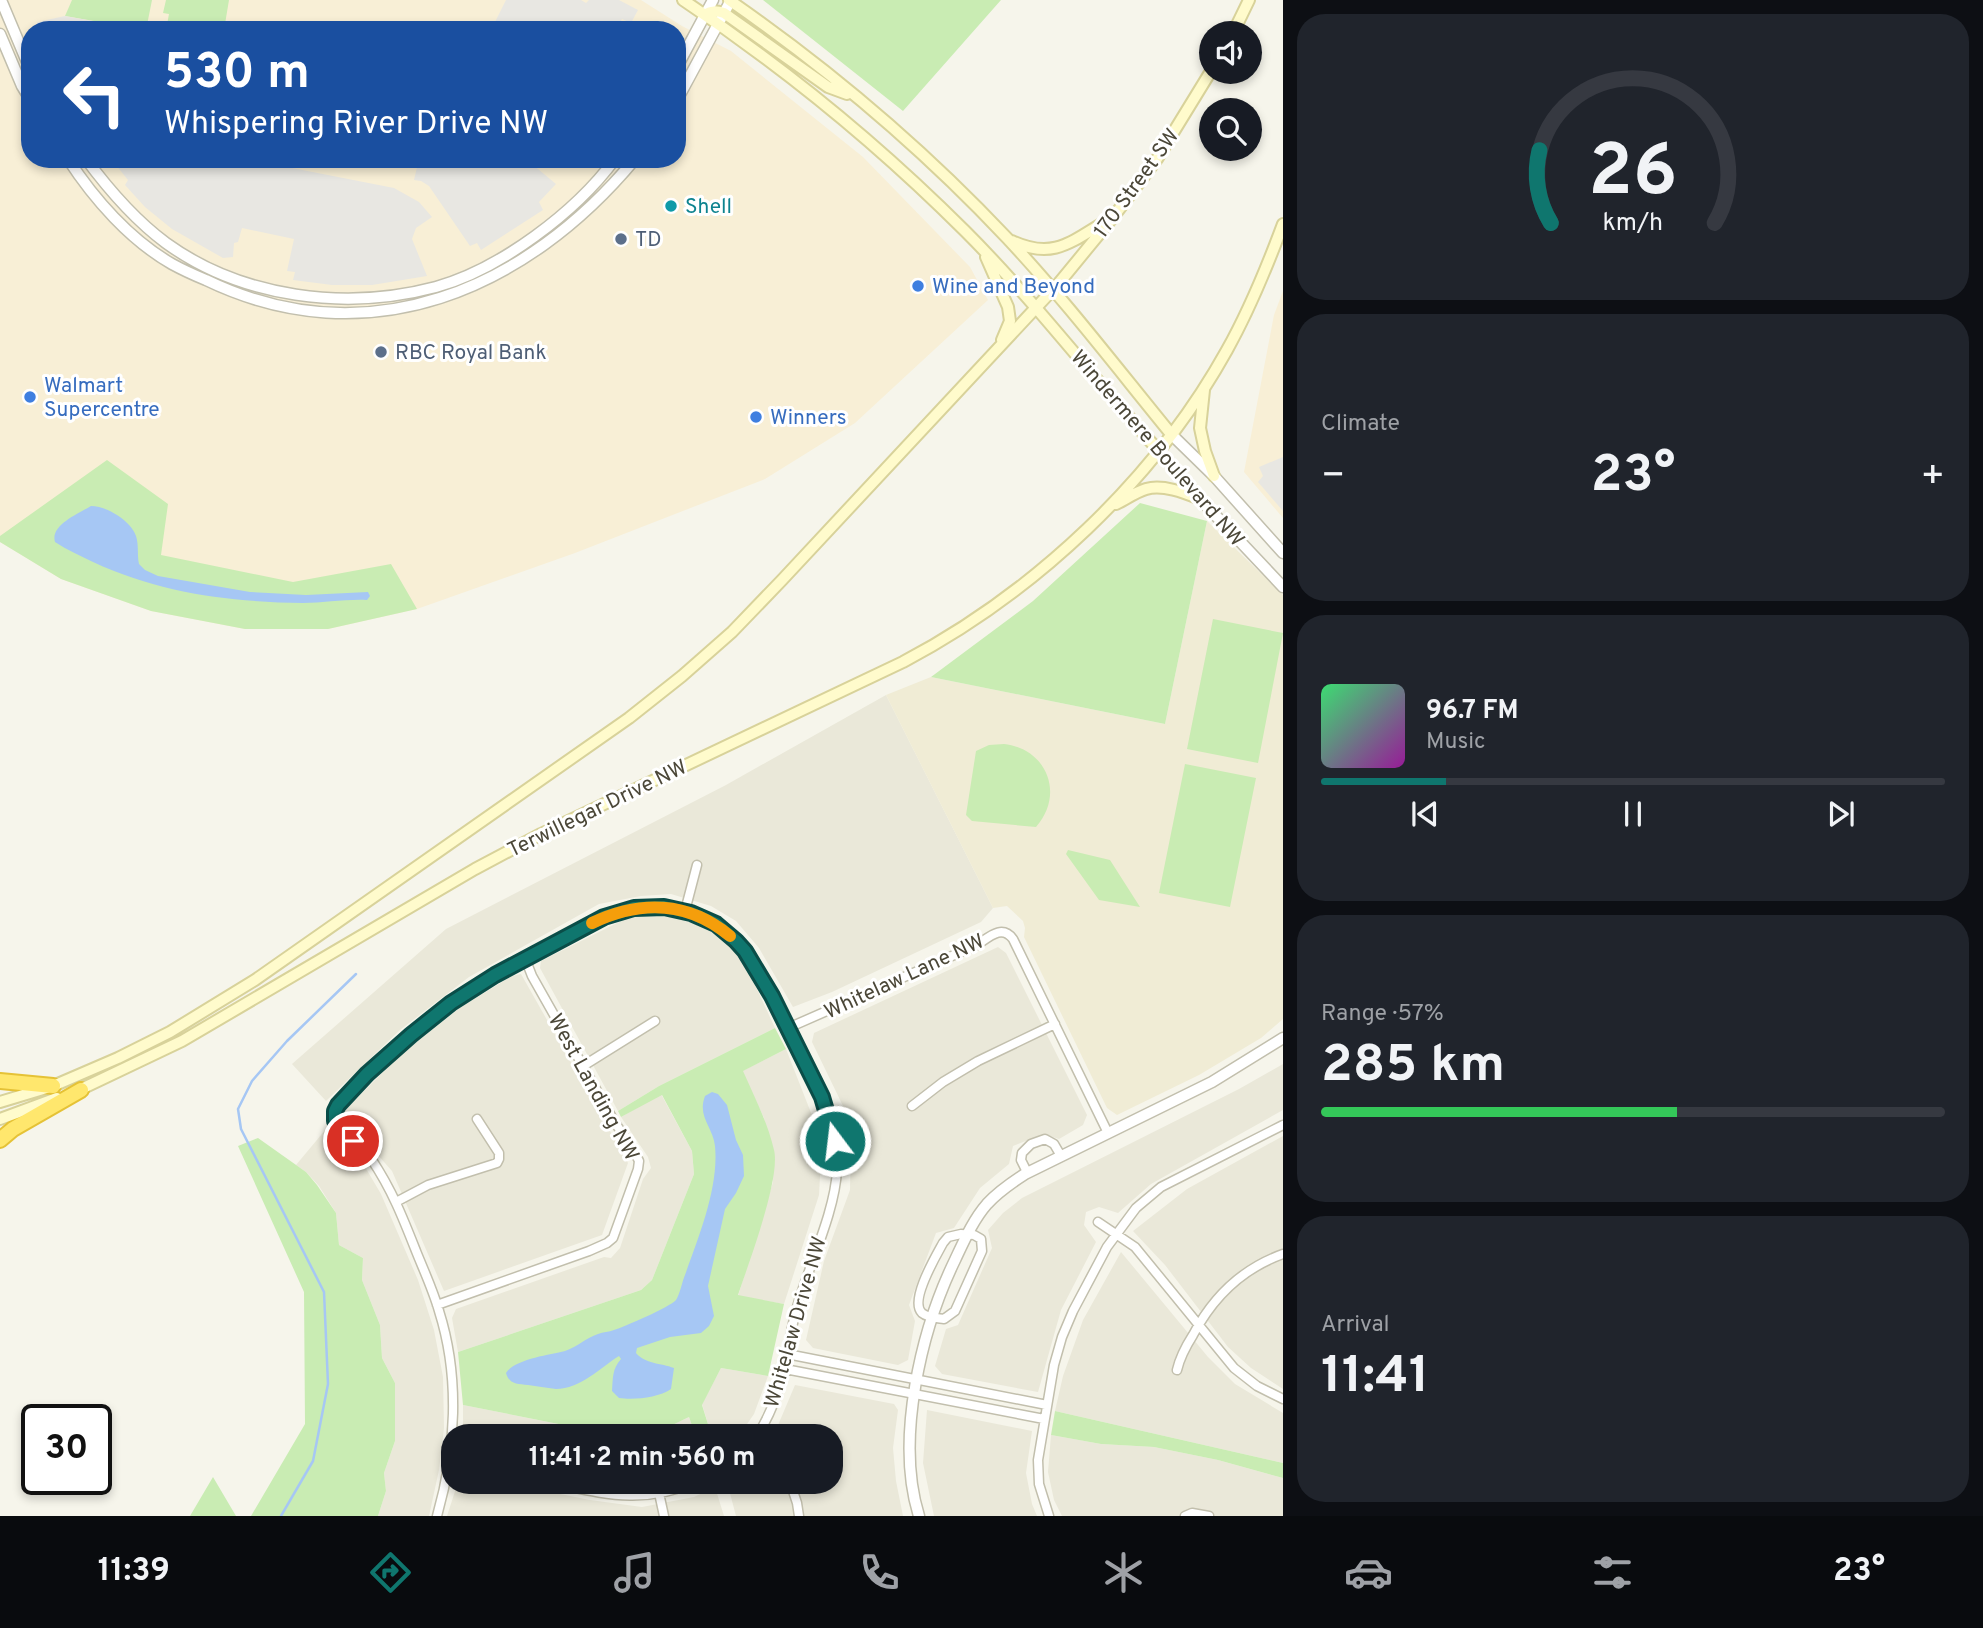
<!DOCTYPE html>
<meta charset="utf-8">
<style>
body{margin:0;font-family:Overpass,sans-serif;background:#20242c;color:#f1f3f6;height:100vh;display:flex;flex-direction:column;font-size:26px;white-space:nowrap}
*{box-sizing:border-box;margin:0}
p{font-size:23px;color:#9ea1a6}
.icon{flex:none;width:38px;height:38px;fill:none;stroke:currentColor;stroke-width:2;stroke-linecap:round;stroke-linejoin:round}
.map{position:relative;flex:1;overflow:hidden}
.panel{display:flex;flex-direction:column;gap:14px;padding:14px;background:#0d0f14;width:700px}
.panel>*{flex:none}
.hud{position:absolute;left:21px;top:21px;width:665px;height:147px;border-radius:28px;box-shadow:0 4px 10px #0003;background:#1a4fa0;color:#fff;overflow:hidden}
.tools{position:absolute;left:1199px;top:21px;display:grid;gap:14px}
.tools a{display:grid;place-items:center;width:63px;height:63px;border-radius:50%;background:#171b24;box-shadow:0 4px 10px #0003;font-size:35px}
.speed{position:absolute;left:21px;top:1404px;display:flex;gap:14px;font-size:35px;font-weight:700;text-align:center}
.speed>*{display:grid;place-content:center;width:91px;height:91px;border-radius:50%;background:#171b24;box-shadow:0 4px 10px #0003;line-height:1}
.speed .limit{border:4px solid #111;border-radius:10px;background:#fff;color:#111}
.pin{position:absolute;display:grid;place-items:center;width:60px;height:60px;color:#fff;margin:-30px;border:4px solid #fff;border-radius:50%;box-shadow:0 2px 7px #0007}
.me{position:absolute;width:77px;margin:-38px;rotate:345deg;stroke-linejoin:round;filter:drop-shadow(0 0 5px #0008)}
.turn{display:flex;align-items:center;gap:24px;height:147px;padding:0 28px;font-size:32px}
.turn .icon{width:91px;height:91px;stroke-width:2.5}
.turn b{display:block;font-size:49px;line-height:60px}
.big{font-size:52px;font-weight:700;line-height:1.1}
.panel .card{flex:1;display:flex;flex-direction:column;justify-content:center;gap:10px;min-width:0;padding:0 24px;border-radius:28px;background:#20242c}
.panel .dial{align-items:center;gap:0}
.dial svg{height:182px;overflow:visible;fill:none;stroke:#363941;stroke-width:7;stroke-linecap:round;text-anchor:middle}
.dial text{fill:#f1f3f6;stroke:none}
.song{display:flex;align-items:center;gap:21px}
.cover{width:84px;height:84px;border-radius:10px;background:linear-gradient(135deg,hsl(140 70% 55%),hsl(300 70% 35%))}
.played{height:7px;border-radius:4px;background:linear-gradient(90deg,#0f766e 20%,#363941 20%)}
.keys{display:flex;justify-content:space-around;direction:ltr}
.heat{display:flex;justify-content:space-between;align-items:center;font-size:38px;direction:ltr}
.charge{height:10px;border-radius:5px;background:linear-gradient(90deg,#34c759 57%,#363941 0)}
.trip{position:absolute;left:441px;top:1424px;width:402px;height:70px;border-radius:28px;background:#171b24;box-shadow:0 4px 10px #0003;font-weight:700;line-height:70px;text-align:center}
.tab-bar{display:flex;height:112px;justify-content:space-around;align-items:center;background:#090b0e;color:#9ea1a6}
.tab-bar .icon{width:49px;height:49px}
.tab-bar .current{color:#0f766e}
.tab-bar b{font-size:32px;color:#f1f3f6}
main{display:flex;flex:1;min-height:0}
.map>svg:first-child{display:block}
.residential{fill:#eae8d9}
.commercial{fill:#f8efd6;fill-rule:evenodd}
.education{fill:#f0ecd5}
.green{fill:#c9ecb3}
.parking{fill:#e8e7e2}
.water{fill:#a6c7f4}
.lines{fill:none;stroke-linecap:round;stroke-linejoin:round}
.stream{stroke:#a6c7f4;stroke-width:2.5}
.minor-casing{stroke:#c2bfad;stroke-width:11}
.tertiary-casing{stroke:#c2bfad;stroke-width:13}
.secondary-casing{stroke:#d8d29a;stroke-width:14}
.motorway-casing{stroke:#e5c236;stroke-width:18}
.minor{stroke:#fff;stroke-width:8}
.tertiary{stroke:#fff;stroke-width:10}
.secondary{stroke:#fffbcc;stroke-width:10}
.motorway{stroke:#ffe76d;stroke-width:14}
.route-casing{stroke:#0a4d48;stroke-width:18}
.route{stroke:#0f766e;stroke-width:12}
.slow{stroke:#f59e0b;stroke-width:12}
.culture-dot{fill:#0f9aa8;stroke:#fff;stroke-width:2.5}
.service-dot{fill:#5c6f8a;stroke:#fff;stroke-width:2.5}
.shop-dot{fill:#3f7fe0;stroke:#fff;stroke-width:2.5}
.labels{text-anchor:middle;stroke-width:6;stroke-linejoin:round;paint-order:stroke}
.street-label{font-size:21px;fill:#4b4738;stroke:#fff}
.culture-label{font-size:21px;fill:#0d838f;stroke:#fff;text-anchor:start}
.service-label{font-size:21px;fill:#4e5e75;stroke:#fff;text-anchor:start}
.shop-label{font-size:21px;fill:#366cbe;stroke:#fff;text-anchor:start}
</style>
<main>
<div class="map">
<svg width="1283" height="1516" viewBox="0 0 1283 1516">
<rect width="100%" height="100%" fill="#f6f5eb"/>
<path class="residential" d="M 886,695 L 993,908 L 981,922 L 832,992 L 793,1007 L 759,948 L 736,921 L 711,906 L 671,894 L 641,896 L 599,904 L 469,977 L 400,1030 L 326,1101 L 292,1064 L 446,929 L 726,785 Z
M 651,915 L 688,919 L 705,927 L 725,941 L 738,954 L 748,970 L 775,1028 L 659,1086 L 618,1111 L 540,968 L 541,961 L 631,916 Z
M 998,947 L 1006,953 L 1087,1115 L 1083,1125 L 1059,1139 L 1044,1134 L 1013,1146 L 1009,1164 L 980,1188 L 954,1228 L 936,1233 L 909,1305 L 915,1321 L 908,1360 L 898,1365 L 813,1348 L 806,1340 L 824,1261 L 850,1190 L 851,1140 L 843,1106 L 812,1042 L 814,1033 Z
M 521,974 L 628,1163 L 602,1235 L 444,1291 L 392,1171 L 345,1118 L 345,1110 L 400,1055 L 461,1007 L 512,976 Z
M 786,1049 L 815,1123 L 821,1158 L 819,1195 L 784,1304 L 738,1296 L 773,1182 L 764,1118 L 742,1071 Z
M 1283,1064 L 1283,1110 L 1151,1184 L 1118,1213 L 1099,1207 L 1086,1212 L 1084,1225 L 1096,1242 L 1061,1310 L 1038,1392 L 942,1374 L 935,1366 L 946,1329 L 958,1325 L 992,1248 L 988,1230 L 1003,1213 L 1022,1198 L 1239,1089 Z
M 661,1094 L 692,1151 L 694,1174 L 652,1280 L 641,1290 L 458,1352 L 452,1318 L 456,1309 L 604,1257 L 611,1258 L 620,1248 L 643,1179 L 651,1168 L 648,1157 L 621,1117 Z
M 326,1129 L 358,1155 L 381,1194 L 418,1280 L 434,1330 L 443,1377 L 444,1428 L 439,1470 L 429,1516 L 378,1516 L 386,1491 L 384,1473 L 395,1441 L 395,1383 L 382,1358 L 380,1325 L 362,1280 L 363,1258 L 339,1245 L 336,1213 L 319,1186 L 306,1172 L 296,1165 Z
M 1283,1136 L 1283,1389 L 1251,1368 L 1228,1347 L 1165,1265 L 1133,1231 L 1187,1189 Z
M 1121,1252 L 1208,1357 L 1235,1384 L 1283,1413 L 1283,1463 L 1055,1411 L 1063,1376 L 1083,1320 Z
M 721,1368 L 768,1376 L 754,1414 L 738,1437 L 712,1437 L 702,1404 Z
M 795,1385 L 894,1404 L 898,1410 L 893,1448 L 896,1481 L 903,1516 L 736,1516 L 727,1482 L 831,1482 L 831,1437 L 773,1437 Z
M 463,1405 L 614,1435 L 654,1434 L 689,1417 L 696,1437 L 463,1437 Z
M 927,1410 L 1032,1431 L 1026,1473 L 1032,1504 L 1037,1516 L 934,1516 L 923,1463 Z
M 1051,1435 L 1101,1444 L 1154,1447 L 1218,1460 L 1283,1478 L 1283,1516 L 1062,1516 L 1054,1500 L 1048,1472 Z
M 458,1482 L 501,1482 L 590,1500 L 642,1507 L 694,1497 L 715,1487 L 724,1516 L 447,1516 Z"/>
<path class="commercial" d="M 0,0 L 641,0 L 682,26 L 731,51 L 863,157 L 970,267 L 988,300 L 855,423 L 765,479 L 575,553 L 417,609 L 328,629 L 245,629 L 151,611 L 61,579 L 0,542 ZM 30,30 L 677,30 L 677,159 L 30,159 Z
M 1283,291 L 1283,518 L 1244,472 L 1274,315 Z"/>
<path class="education" d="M 1207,521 L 1283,595 L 1283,1019 L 1261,1038 L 1199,1075 L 1117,1115 L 1107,1108 L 1024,937 L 1025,928 L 1023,921 L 1007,906 L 993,908 L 886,695 L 931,677 L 1165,724 Z"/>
<path class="green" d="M 72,0 L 152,0 L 146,30 L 65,16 Z
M 166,0 L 229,0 L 224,30 L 166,30 L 169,14 L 163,13 Z
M 763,0 L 1001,0 L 903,111 Z
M 107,460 L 168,504 L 161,555 L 293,582 L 391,564 L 417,609 L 328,629 L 245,629 L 151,611 L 61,579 L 0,542 L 0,536 Z
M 1140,503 L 1207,521 L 1165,724 L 931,677 L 1033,601 Z
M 1213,619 L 1283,633 L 1258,763 L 1187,749 Z
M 1004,744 C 1047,749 1065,794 1036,827 L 972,821 L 966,815 L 976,751 L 989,745 Z
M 1185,764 L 1256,778 L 1230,907 L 1159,893 Z
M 1068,850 L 1110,860 L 1140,907 L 1099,900 L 1066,854 Z
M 775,1028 L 786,1049 L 743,1071 C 754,1096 768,1123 774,1150 C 781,1178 748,1265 738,1295 L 784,1304 L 768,1376 L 721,1368 L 702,1405 L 712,1437 L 696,1437 L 689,1417 L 654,1434 L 614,1435 L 463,1405 L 458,1352 L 641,1290 L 652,1280 L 694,1174 L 692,1151 L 662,1095 L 621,1117 L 618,1111 L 659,1086 Z
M 258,1138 L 306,1172 L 317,1185 L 336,1213 L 339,1245 L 363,1258 L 362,1280 L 380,1325 L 382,1358 L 395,1383 L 395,1441 L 384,1473 L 386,1491 L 378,1516 L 251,1516 L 305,1424 L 304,1292 L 238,1146 Z
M 1055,1411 L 1283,1463 L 1283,1478 L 1218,1460 L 1154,1447 L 1101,1444 L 1051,1435 Z
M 213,1477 L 236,1516 L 190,1516 Z"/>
<path class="parking" d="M 506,0 L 581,0 L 586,3 L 589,0 L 619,0 L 638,10 L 631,23 L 622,19 L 617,30 L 491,30 Z
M 65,16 L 142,30 L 37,30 L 37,22 Z
M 124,159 L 247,159 L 394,188 L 419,202 L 432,217 L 416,228 L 412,239 L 427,276 L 372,285 L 332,285 L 293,280 L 295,272 L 287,271 L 294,239 L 242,228 L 238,242 L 234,243 L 233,257 L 223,258 L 172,229 L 145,207 L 125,185 L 128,180 L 116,165 Z
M 419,159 L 480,159 L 483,161 L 487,159 L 526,159 L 556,184 L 539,202 L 543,210 L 481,250 L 477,243 L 470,246 L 429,186 L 421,181 L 414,180 Z
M 1283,457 L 1283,511 L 1258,482 L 1263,476 L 1259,467 Z"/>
<path class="water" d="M 91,506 C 107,506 131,521 136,536 C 139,545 137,555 139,564 L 145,570 L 158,576 L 250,592 L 306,595 L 368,592 L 370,596 L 367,600 C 345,599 324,603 303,603 C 229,602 160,593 93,562 C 81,556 67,550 55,542 C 50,525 78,514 91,506 Z
M 712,1092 L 718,1094 L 727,1105 L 736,1140 L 743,1155 L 744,1176 L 736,1193 L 725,1209 L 708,1286 L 714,1316 L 709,1326 L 701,1333 L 670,1337 L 637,1348 L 636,1353 C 645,1364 661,1363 674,1368 L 671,1389 C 658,1398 634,1400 619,1398 L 612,1391 C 613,1378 612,1369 621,1359 L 619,1356 C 600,1368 580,1389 556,1389 C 546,1388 537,1386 528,1385 C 517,1384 509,1384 506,1373 C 515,1359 549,1355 565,1351 C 577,1347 586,1338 598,1334 C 603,1332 609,1332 614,1330 C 624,1327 670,1307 676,1300 C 680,1294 682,1282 685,1275 C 699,1236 719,1187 715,1146 C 713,1127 697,1117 705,1096 Z"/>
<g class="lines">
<path class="stream" d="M 281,1516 L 313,1461 L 328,1384 L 324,1292 L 241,1129 L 238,1109 L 252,1081 L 287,1041 L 356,974"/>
<g class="minor-casing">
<path id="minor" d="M 685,911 L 697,865
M 788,1028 L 977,945 C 989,937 1002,924 1013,939 L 1108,1133
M 583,1066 L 655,1021
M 912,1106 L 943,1082 L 978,1061 L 1055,1024
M 836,1164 L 858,1161
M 1027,1172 L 1021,1160 L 1022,1153 L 1031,1144 L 1045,1139 L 1054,1144 L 1061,1156
M 396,1202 L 428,1185 L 497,1163 L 499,1159 L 499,1153 L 477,1119
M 1098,1222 L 1135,1247 L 1234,1368 L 1257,1386 L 1283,1399
M 961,1234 L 974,1235 L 981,1239 L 982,1251 L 955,1311 L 944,1319 C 937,1318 928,1318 922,1313 C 909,1301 936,1256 943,1243 L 948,1237 Z
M 437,1305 L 589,1251 L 607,1243 L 613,1238 L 638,1169 L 639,1161 L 636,1155 L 614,1121 L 532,976 L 525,958
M 787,1354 L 1047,1405
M 785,1369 L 1044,1419
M 1177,1370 C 1180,1357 1186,1346 1193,1335 C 1213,1297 1241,1269 1283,1254
M 546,1482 C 602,1493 640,1506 696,1482
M 790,1482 L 797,1503 L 799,1516
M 659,1493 L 664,1516
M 437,1516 C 456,1450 460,1377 439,1311 C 433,1290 424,1271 416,1251 C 403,1218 392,1190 372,1160 C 362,1146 346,1135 335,1121 C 335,1118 334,1115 335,1111 C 339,1096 392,1052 405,1040 C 449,1001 500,972 551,944 C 577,930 604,914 633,908 C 660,903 691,910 715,924 C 750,945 767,987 785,1022 C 809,1067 839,1117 837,1170 C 835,1212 809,1265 797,1307 C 784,1354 785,1394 756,1437
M 1049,1516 L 1039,1484 L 1038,1460 L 1054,1365 L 1062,1337 L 1073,1311 L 1107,1247 L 1136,1208 L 1161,1187 L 1283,1125
M 1185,1516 L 1192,1513 L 1209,1516"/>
</g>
<g class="tertiary-casing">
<path id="tertiary" d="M 1,0 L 30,69
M 0,34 L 22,86 L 30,99
M 677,67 L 713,0
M 677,100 L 731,0
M 68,159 C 94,199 130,240 172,264 C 183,270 194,275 206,280 C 368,358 526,290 635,159
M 86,159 C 109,190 135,220 166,243 C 242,298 346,311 436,287 C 500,269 575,213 615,159
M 1171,434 L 1214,476 L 1283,553
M 1158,450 L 1200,499 L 1283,587
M 919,1516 C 895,1440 921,1330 955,1260 C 964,1241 973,1220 987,1204 C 998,1192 1011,1183 1025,1174 L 1212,1082 L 1283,1038"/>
</g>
<g class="secondary-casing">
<path id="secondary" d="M 683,0 C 785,68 879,145 965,231 C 1034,300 1093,378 1158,450
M 729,0 C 830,70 924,150 1007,238 C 1065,300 1117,368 1171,434
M 705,15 C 711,10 717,11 724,13 L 828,87 L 847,94
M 1233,33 L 1249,0
M 1012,241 C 1053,260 1071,242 1106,221
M 986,257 L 1008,307 L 1010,321 L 1002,340
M 1204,390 L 1200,428 L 1205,451 L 1214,476
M 1116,504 C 1126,499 1136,492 1146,489 C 1163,484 1185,493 1200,499
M 75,1092 L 182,1041 L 475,869 L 541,834 L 903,662 C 1034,593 1155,480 1227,350 C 1250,309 1267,267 1283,224
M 0,1102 L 53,1086 L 118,1058 L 170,1032 L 255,980 L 629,718 L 682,676 L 732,632 L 782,580 L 1059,283 L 1114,216 L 1157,159 L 1211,71
M 0,1119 L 57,1098"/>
</g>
<g class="motorway-casing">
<path id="motorway" d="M 0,1081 L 53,1086
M 0,1140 L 13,1129 L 81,1090"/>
</g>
<use href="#minor" class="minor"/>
<use href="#tertiary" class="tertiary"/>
<use href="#secondary" class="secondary"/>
<use href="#motorway" class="motorway"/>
</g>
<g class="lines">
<g class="route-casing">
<path id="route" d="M 353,1141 L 335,1121 L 335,1111 L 338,1105 L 367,1074 L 411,1035 L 451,1003 L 495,975 L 604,917 L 634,908 L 664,907 L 691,913 L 716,924 L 736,941 L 745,951 L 772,996 L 822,1097 L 835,1141"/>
</g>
<use href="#route" class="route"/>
<path class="slow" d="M 592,923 C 640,900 688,901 730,936"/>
</g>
<circle class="culture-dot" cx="671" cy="206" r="7"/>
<g class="service-dot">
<circle cx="621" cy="239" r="7"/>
<circle cx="381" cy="352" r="7"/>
</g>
<g class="shop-dot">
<circle cx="918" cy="286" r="7"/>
<circle cx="30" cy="397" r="7"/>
<circle cx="756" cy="417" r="7"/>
</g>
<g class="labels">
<g class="street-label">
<text transform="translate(1136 183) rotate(-54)" y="7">170 Street SW</text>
<text transform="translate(1158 448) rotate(49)" y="7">Windermere Boulevard NW</text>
<text transform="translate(597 808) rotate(-26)" y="7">Terwillegar Drive NW</text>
<text transform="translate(904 976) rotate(-25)" y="7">Whitelaw Lane NW</text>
<text transform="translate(594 1087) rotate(61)" y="7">West Landing NW</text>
<text transform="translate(795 1322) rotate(-74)" y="7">Whitelaw Drive NW</text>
</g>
<g class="culture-label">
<text x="685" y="213">Shell</text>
</g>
<g class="service-label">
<text x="635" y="246">TD</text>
<text x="395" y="359">RBC Royal Bank</text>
</g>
<g class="shop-label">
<text x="932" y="293">Wine and Beyond</text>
<text x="44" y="392">Walmart<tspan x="44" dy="24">Supercentre</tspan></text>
<text x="770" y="424">Winners</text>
</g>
</g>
</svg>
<div class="tools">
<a><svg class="icon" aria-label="sound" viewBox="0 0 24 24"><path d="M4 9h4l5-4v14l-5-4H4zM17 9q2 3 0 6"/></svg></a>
<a><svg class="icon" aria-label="search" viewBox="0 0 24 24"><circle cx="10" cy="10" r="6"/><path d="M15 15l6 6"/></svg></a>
</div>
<div class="speed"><div class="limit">30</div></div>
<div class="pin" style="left:353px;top:1141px;background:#d93025"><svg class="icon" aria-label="arrive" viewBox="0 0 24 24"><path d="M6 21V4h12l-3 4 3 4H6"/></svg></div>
<svg class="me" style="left:835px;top:1141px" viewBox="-20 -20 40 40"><circle r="17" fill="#0f766e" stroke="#fff" stroke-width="3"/><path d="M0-11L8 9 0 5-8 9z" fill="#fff"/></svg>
<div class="trip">11:41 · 2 min · 560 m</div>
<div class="hud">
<div class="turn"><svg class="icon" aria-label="left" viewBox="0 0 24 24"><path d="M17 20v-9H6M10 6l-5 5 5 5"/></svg><div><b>530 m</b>Whispering River Drive NW</div></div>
</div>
</div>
<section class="panel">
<div class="card dial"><svg viewBox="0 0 100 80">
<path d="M14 69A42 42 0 1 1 86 69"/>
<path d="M14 69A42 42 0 0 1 9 37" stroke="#0f766e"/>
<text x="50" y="56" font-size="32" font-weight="700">26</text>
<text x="50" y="72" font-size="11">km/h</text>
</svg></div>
<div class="card"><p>Climate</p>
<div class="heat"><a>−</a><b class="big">23°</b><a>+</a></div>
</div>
<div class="card">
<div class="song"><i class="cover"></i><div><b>96.7 FM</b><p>Music</p></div></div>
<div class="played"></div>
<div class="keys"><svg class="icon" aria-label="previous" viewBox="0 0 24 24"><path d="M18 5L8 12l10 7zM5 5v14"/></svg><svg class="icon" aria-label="pause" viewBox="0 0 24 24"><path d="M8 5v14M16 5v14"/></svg><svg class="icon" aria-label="next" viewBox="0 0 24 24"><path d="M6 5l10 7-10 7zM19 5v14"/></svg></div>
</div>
<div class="card"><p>Range · 57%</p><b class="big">285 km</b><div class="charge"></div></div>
<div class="card"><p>Arrival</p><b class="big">11:41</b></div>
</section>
</main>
<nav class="tab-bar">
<b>11:39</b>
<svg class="icon current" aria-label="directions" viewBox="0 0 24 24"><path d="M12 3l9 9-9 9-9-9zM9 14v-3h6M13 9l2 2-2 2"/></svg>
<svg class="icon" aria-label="music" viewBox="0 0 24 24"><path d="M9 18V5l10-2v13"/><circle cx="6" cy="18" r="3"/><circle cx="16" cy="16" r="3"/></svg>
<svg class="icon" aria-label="phone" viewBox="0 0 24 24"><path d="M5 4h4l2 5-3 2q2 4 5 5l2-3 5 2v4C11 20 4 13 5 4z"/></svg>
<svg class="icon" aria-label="climate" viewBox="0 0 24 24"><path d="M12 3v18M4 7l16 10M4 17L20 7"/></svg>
<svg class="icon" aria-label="car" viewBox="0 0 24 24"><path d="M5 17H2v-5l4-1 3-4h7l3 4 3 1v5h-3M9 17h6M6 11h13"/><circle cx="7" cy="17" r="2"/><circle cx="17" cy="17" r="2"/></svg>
<svg class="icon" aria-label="filters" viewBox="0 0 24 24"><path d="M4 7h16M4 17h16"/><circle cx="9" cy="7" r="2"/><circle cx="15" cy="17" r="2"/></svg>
<b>23°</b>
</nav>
